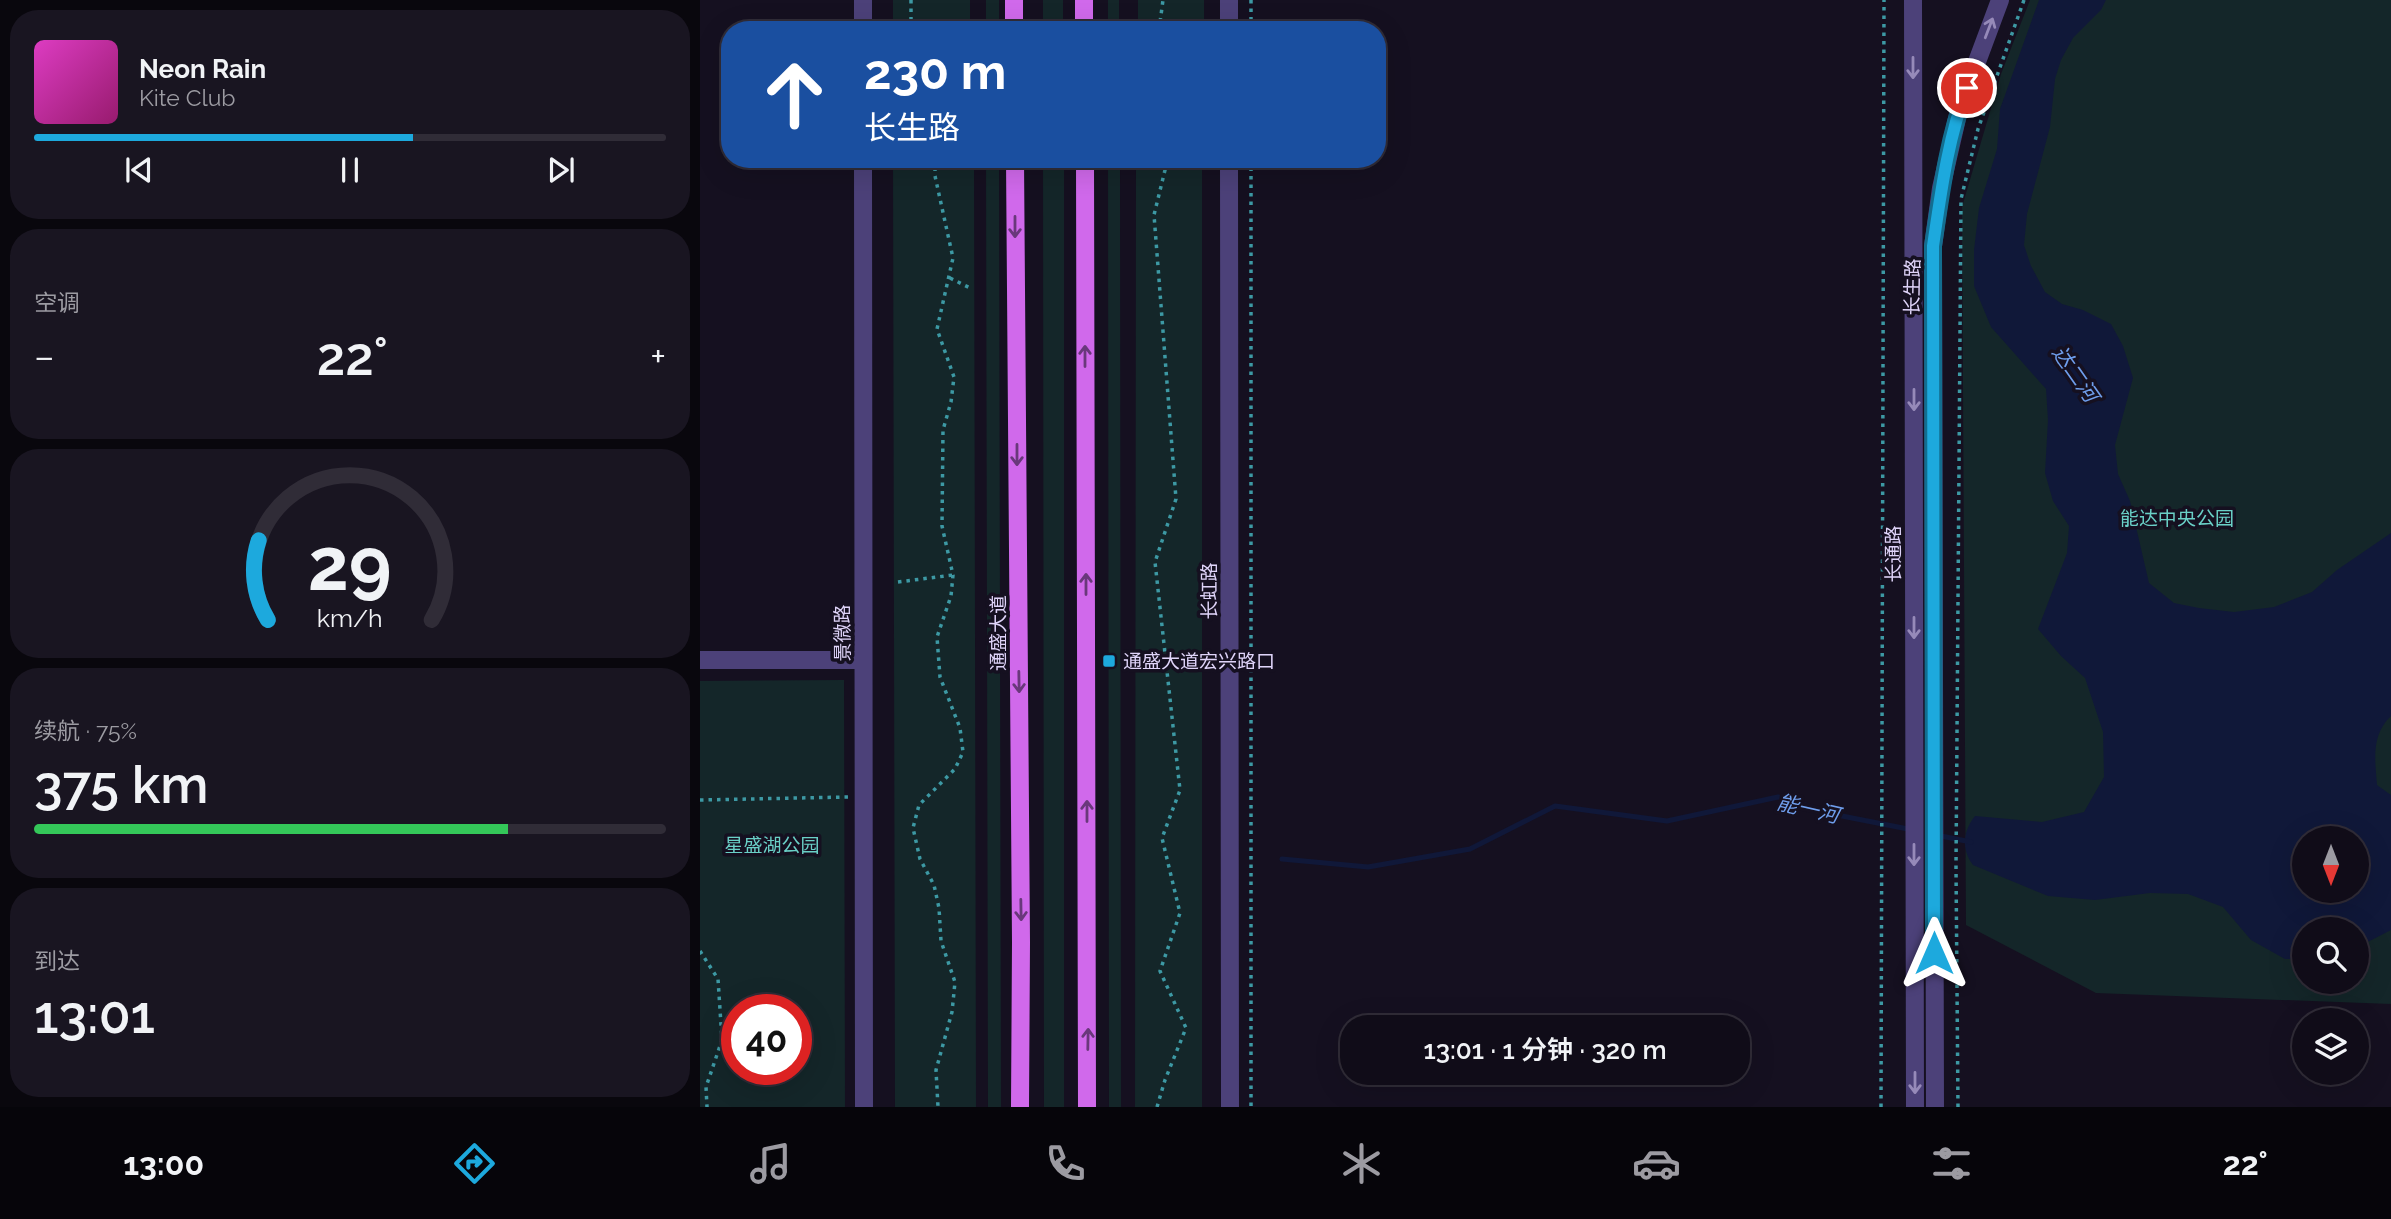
<!DOCTYPE html>
<html lang="zh">
<meta charset="utf-8">
<style>
body{margin:0;font-family:Raleway,"Noto Sans SC",sans-serif;background:#191521;color:#f1f3f6;height:100vh;display:flex;flex-direction:column;font-size:26px;white-space:nowrap}
*{box-sizing:border-box;margin:0}
p{font-size:23px;color:#9c9ba2}
.icon{flex:none;width:38px;height:38px;fill:none;stroke:currentColor;stroke-width:2;stroke-linecap:round;stroke-linejoin:round}
.map{position:relative;flex:1;overflow:hidden}
.panel{display:flex;flex-direction:column;gap:10px;padding:10px;background:#09070d;width:700px}
.panel>*{flex:none}
.top-card{position:absolute;left:21px;top:21px;width:665px;height:147px;border-radius:28px;box-shadow:0 7px 28px #0002,0 0 0 2px #302c37;background:#1a4fa0;color:#fff;overflow:hidden}
.needle{width:46px;rotate:180deg}
.buttons{position:absolute;left:1592px;top:826px;display:grid;gap:14px}
.buttons a{display:grid;place-items:center;width:77px;height:77px;border-radius:50%;background:#100c18;box-shadow:0 7px 28px #0002,0 0 0 2px #302c37;font-size:35px}
.speed{position:absolute;left:21px;top:994px;display:flex;gap:14px;font-size:35px;font-weight:700;text-align:center}
.speed>*{display:grid;place-content:center;width:91px;height:91px;border-radius:50%;background:#100c18;box-shadow:0 7px 28px #0002,0 0 0 2px #302c37;line-height:1}
.speed .limit{border:10px solid #d22;background:#fff;color:#111}
.pin{position:absolute;display:grid;place-items:center;width:60px;height:60px;color:#fff;margin:-30px;border:4px solid #fff;border-radius:50%;box-shadow:0 2px 7px #0007}
.me{position:absolute;width:77px;margin:-38px;rotate:0deg;stroke-linejoin:round;filter:drop-shadow(0 0 5px #0008)}
.turn{display:flex;align-items:center;gap:24px;height:147px;padding:0 28px;font-size:32px}
.turn .icon{width:91px;height:91px;stroke-width:2.5}
.turn b{display:block;font-size:49px;line-height:60px}
.big{font-size:52px;font-weight:600;line-height:1.1}
.panel .tile{flex:1;display:flex;flex-direction:column;justify-content:center;gap:10px;min-width:0;padding:0 24px;border-radius:28px;background:#191521}
.panel .dial{align-items:center;gap:0}
.dial svg{height:182px;overflow:visible;fill:none;stroke:#302c37;stroke-width:7;stroke-linecap:round;text-anchor:middle}
.dial text{fill:#f1f3f6;stroke:none}
.song{display:flex;align-items:center;gap:21px}
.cover{width:84px;height:84px;border-radius:10px;background:linear-gradient(135deg,hsl(310 70% 55%),hsl(320 70% 35%))}
.played{height:7px;border-radius:4px;background:linear-gradient(90deg,#1da9dd 60%,#302c37 60%)}
.keys{display:flex;justify-content:space-around;direction:ltr}
.heat{display:flex;justify-content:space-between;align-items:center;font-size:38px;direction:ltr}
.charge{height:10px;border-radius:5px;background:linear-gradient(90deg,#34c759 75%,#302c37 0)}
.trip{position:absolute;left:640px;top:1015px;width:410px;height:70px;border-radius:28px;background:#100c18;box-shadow:0 7px 28px #0002,0 0 0 2px #302c37;font-weight:600;line-height:70px;text-align:center}
.tabs{display:flex;height:112px;justify-content:space-around;align-items:center;background:#06050a;color:#9c9ba2}
.tabs .icon{width:49px;height:49px}
.tabs .on{color:#1da9dd}
.tabs b{font-size:32px;color:#f1f3f6}
main{display:flex;flex:1;min-height:0}
.map>svg:first-child{display:block}
.green{fill:#142629;fill-rule:evenodd}
.water{fill:#101839;fill-rule:evenodd}
.lines{fill:none;stroke-linecap:round;stroke-linejoin:round}
.stream{stroke:#101839;stroke-width:5}
.path{stroke:#3d99a4;stroke-width:3.5;stroke-dasharray:3.5 5;stroke-linecap:butt}
.minor{stroke:#4c4179;stroke-width:18}
.major{stroke:#d069eb;stroke-width:18}
.oneway{stroke:#968ab9}
.oneway2{stroke:#69387b}
.route-casing{stroke:#136e90;stroke-width:18}
.route{stroke:#1da9dd;stroke-width:12}
.poi-dot{fill:#1da9dd;stroke:#151020;stroke-width:2.5}
.labels{text-anchor:middle;stroke-width:7;stroke-linejoin:round;paint-order:stroke}
.street-label{font-size:19px;fill:#dfd4f9;stroke:#151020}
.park-label{font-size:19px;fill:#6ad0c7;stroke:#151020}
.poi-label{font-size:19px;fill:#dfd4f9;stroke:#151020;text-anchor:start}
.water-label{font-size:21px;font-style:italic;fill:#6f9eec;stroke:#151020}
</style>
<main>
<section class="panel">
<div class="tile">
<div class="song"><i class="cover"></i><div><b>Neon Rain</b><p>Kite Club</p></div></div>
<div class="played"></div>
<div class="keys"><svg class="icon" aria-label="previous" viewBox="0 0 24 24"><path d="M18 5L8 12l10 7zM5 5v14"/></svg><svg class="icon" aria-label="pause" viewBox="0 0 24 24"><path d="M8 5v14M16 5v14"/></svg><svg class="icon" aria-label="next" viewBox="0 0 24 24"><path d="M6 5l10 7-10 7zM19 5v14"/></svg></div>
</div>
<div class="tile"><p>空调</p>
<div class="heat"><a>−</a><b class="big">22°</b><a>+</a></div>
</div>
<div class="tile dial"><svg viewBox="0 0 100 80">
<path d="M14 69A42 42 0 1 1 86 69"/>
<path d="M14 69A42 42 0 0 1 10 34" stroke="#1da9dd"/>
<text x="50" y="56" font-size="32" font-weight="700">29</text>
<text x="50" y="72" font-size="11">km/h</text>
</svg></div>
<div class="tile"><p>续航 · 75%</p><b class="big">375 km</b><div class="charge"></div></div>
<div class="tile"><p>到达</p><b class="big">13:01</b></div>
</section>
<div class="map">
<svg width="1691" height="1107" viewBox="0 0 1691 1107">
<rect width="100%" height="100%" fill="#151020"/>
<path class="green" d="M 193,0 L 270,0 L 270,30 L 193,30 Z
M 286,0 L 299,0 L 299,30 L 286,30 Z
M 343,0 L 363,0 L 363,30 L 343,30 Z
M 408,0 L 419,0 L 419,30 L 408,30 Z
M 438,0 L 504,0 L 504,30 L 438,30 Z
M 1330,0 L 1691,0 L 1691,1004 L 1396,993 L 1266,925 L 1262,207 L 1301,74 ZM 1605,838 L 1657,838 L 1657,891 L 1605,891 ZM 1605,929 L 1657,929 L 1657,982 L 1605,982 Z
M 193,159 L 274,159 L 276,1107 L 195,1107 Z
M 286,159 L 299,159 L 301,1107 L 288,1107 Z
M 343,159 L 364,159 L 364,1107 L 344,1107 Z
M 408,159 L 420,159 L 421,1107 L 409,1107 Z
M 436,159 L 502,159 L 502,1107 L 435,1107 Z
M 144,680 L 145,1107 L 0,1107 L 0,681 ZM 37,1010 L 96,1010 L 96,1069 L 37,1069 Z"/>
<path class="water" d="M 1339,0 L 1406,0 L 1401,10 L 1373,38 L 1361,60 L 1355,79 L 1350,127 L 1327,214 L 1324,245 L 1331,266 L 1345,292 L 1362,304 L 1383,310 L 1411,324 L 1423,346 L 1433,378 L 1415,445 L 1418,474 L 1430,501 L 1449,583 L 1474,603 L 1499,608 L 1534,612 L 1574,607 L 1612,592 L 1637,570 L 1691,533 L 1691,716 C 1671,735 1675,759 1677,785 L 1691,795 L 1691,930 L 1658,947 L 1657,929 L 1605,929 L 1605,959 L 1585,959 L 1551,940 L 1523,907 L 1488,894 L 1450,893 L 1395,900 L 1348,896 L 1273,865 C 1261,849 1263,831 1275,816 L 1342,822 L 1384,812 L 1404,777 L 1403,732 L 1385,678 L 1361,656 L 1338,629 L 1367,553 L 1369,526 L 1353,501 L 1345,473 L 1348,420 L 1346,389 L 1291,327 L 1274,286 L 1274,250 L 1279,208 L 1297,149 L 1300,109 ZM 1605,838 L 1657,838 L 1657,891 L 1605,891 Z"/>
<g class="lines">
<path class="stream" d="M 1236,835 L 1271,842
M 582,859 L 668,867 L 770,849 L 855,806 L 967,821 L 1078,797 L 1142,816 L 1213,830"/>
<path class="path" d="M 211,0 L 211,30
M 551,0 L 551,30
M 459,30 L 463,0
M 235,159 L 235,176 L 253,258 L 237,329 L 254,377 L 251,402 L 243,430 L 242,526 L 253,575 L 251,596 L 237,637 L 240,677 L 260,728 L 263,752 L 255,769 L 219,805 L 213,828 L 220,859 L 234,885 L 239,908 L 241,941 L 255,982 L 252,1012 L 236,1070 L 238,1107
M 551,159 L 551,1107
M 250,278 L 270,288
M 198,582 L 253,575
M 0,800 L 148,797
M 0,951 L 18,979 L 22,1040 L 6,1087 L 7,1107
M 457,1107 L 465,1080 L 486,1028 L 460,971 L 480,913 L 462,838 L 480,790 L 455,562 L 476,499 L 454,215 L 466,166
M 1181,1107 L 1184,0
M 1258,1107 L 1256,866 L 1261,199 L 1278,129 L 1324,0"/>
<path class="minor" d="M 529,0 L 529,30
M 1213,0 L 1215,1107
M 163,30 L 163,0
M 163,159 L 164,1107
M 529,159 L 530,1107
M 0,660 L 163,660
M 1235,1107 L 1233,246 L 1241,188 L 1259,110 L 1300,0"/>
<path class="major" d="M 314,0 L 314,30
M 384,0 L 384,30
M 315,159 L 321,942 L 320,1107
M 385,159 L 387,1107"/>
</g>
<defs><path id="oneway-shaft" d="M-6 0H5M1.5-3L5.5 0L1.5 3" fill="none" stroke-width="1.6" stroke-linecap="round" stroke-linejoin="round" transform="scale(1.75)"/></defs>
<g class="oneway">
<use href="#oneway-shaft" transform="translate(1289 28) rotate(-69)"/>
<use href="#oneway-shaft" transform="translate(1213 68) rotate(90)"/>
<use href="#oneway-shaft" transform="translate(1214 400) rotate(90)"/>
<use href="#oneway-shaft" transform="translate(1214 628) rotate(90)"/>
<use href="#oneway-shaft" transform="translate(1214 855) rotate(90)"/>
<use href="#oneway-shaft" transform="translate(1215 1083) rotate(90)"/>
</g>
<g class="oneway2">
<use href="#oneway-shaft" transform="translate(315 227) rotate(90)"/>
<use href="#oneway-shaft" transform="translate(385 356) rotate(-90)"/>
<use href="#oneway-shaft" transform="translate(317 455) rotate(90)"/>
<use href="#oneway-shaft" transform="translate(386 584) rotate(-90)"/>
<use href="#oneway-shaft" transform="translate(319 682) rotate(89)"/>
<use href="#oneway-shaft" transform="translate(387 811) rotate(-90)"/>
<use href="#oneway-shaft" transform="translate(321 910) rotate(89)"/>
<use href="#oneway-shaft" transform="translate(388 1039) rotate(-89)"/>
</g>
<g class="lines">
<g class="route-casing">
<path id="route" d="M 1234,953 L 1233,246 C 1241,192 1248,138 1267,88"/>
</g>
<use href="#route" class="route"/>
</g>
<rect class="poi-dot" x="402" y="654" width="14" height="14" rx="3.5"/>
<g class="labels">
<g class="street-label">
<text transform="translate(1212 287) rotate(-89)" y="7">长生路</text>
<text transform="translate(1193 554) rotate(-90)" y="7">长通路</text>
<text transform="translate(509 591) rotate(-90)" y="7">长虹路</text>
<text transform="translate(142 633) rotate(-90)" y="7">景微路</text>
<text transform="translate(298 633) rotate(-90)" y="7">通盛大道</text>
</g>
<g class="park-label">
<text x="1477" y="525">能达中央公园</text>
<text x="72" y="852">星盛湖公园</text>
</g>
<g class="poi-label">
<text x="423" y="668">通盛大道宏兴路口</text>
</g>
<g class="water-label">
<text transform="translate(1375 374) rotate(55)" y="7">达二河</text>
<text transform="translate(1108 809) rotate(13)" y="7">能一河</text>
</g>
</g>
</svg>
<div class="buttons">
<a><svg class="needle" viewBox="-14 -14 28 28"><path d="M0-13l5 13h-10z" fill="#e53935"/><path d="M0 13l5-13h-10z" fill="#9c9ba2"/></svg></a>
<a><svg class="icon" aria-label="search" viewBox="0 0 24 24"><circle cx="10" cy="10" r="6"/><path d="M15 15l6 6"/></svg></a>
<a><svg class="icon" aria-label="layers" viewBox="0 0 24 24"><path d="M12 4l9 5-9 5-9-5zM3 14l9 5 9-5"/></svg></a>
</div>
<div class="speed"><div class="limit">40</div></div>
<div class="pin" style="left:1267px;top:88px;background:#d93025"><svg class="icon" aria-label="arrive" viewBox="0 0 24 24"><path d="M6 21V4h12l-3 4 3 4H6"/></svg></div>
<svg class="me" style="left:1234px;top:953px" viewBox="-20 -20 40 40"><path d="M0-17L14 15 0 8-14 15z" fill="#1da9dd" stroke="#fff" stroke-width="4"/></svg>
<div class="trip">13:01 · 1 分钟 · 320 m</div>
<div class="top-card">
<div class="turn"><svg class="icon" aria-label="ahead" viewBox="0 0 24 24"><path d="M12 20V5M6 11l6-6 6 6"/></svg><div><b>230 m</b>长生路</div></div>
</div>
</div>
</main>
<nav class="tabs">
<b>13:00</b>
<svg class="icon on" aria-label="directions" viewBox="0 0 24 24"><path d="M12 3l9 9-9 9-9-9zM9 14v-3h6M13 9l2 2-2 2"/></svg>
<svg class="icon" aria-label="music" viewBox="0 0 24 24"><path d="M9 18V5l10-2v13"/><circle cx="6" cy="18" r="3"/><circle cx="16" cy="16" r="3"/></svg>
<svg class="icon" aria-label="phone" viewBox="0 0 24 24"><path d="M5 4h4l2 5-3 2q2 4 5 5l2-3 5 2v4C11 20 4 13 5 4z"/></svg>
<svg class="icon" aria-label="climate" viewBox="0 0 24 24"><path d="M12 3v18M4 7l16 10M4 17L20 7"/></svg>
<svg class="icon" aria-label="car" viewBox="0 0 24 24"><path d="M5 17H2v-5l4-1 3-4h7l3 4 3 1v5h-3M9 17h6M6 11h13"/><circle cx="7" cy="17" r="2"/><circle cx="17" cy="17" r="2"/></svg>
<svg class="icon" aria-label="filters" viewBox="0 0 24 24"><path d="M4 7h16M4 17h16"/><circle cx="9" cy="7" r="2"/><circle cx="15" cy="17" r="2"/></svg>
<b>22°</b>
</nav>
